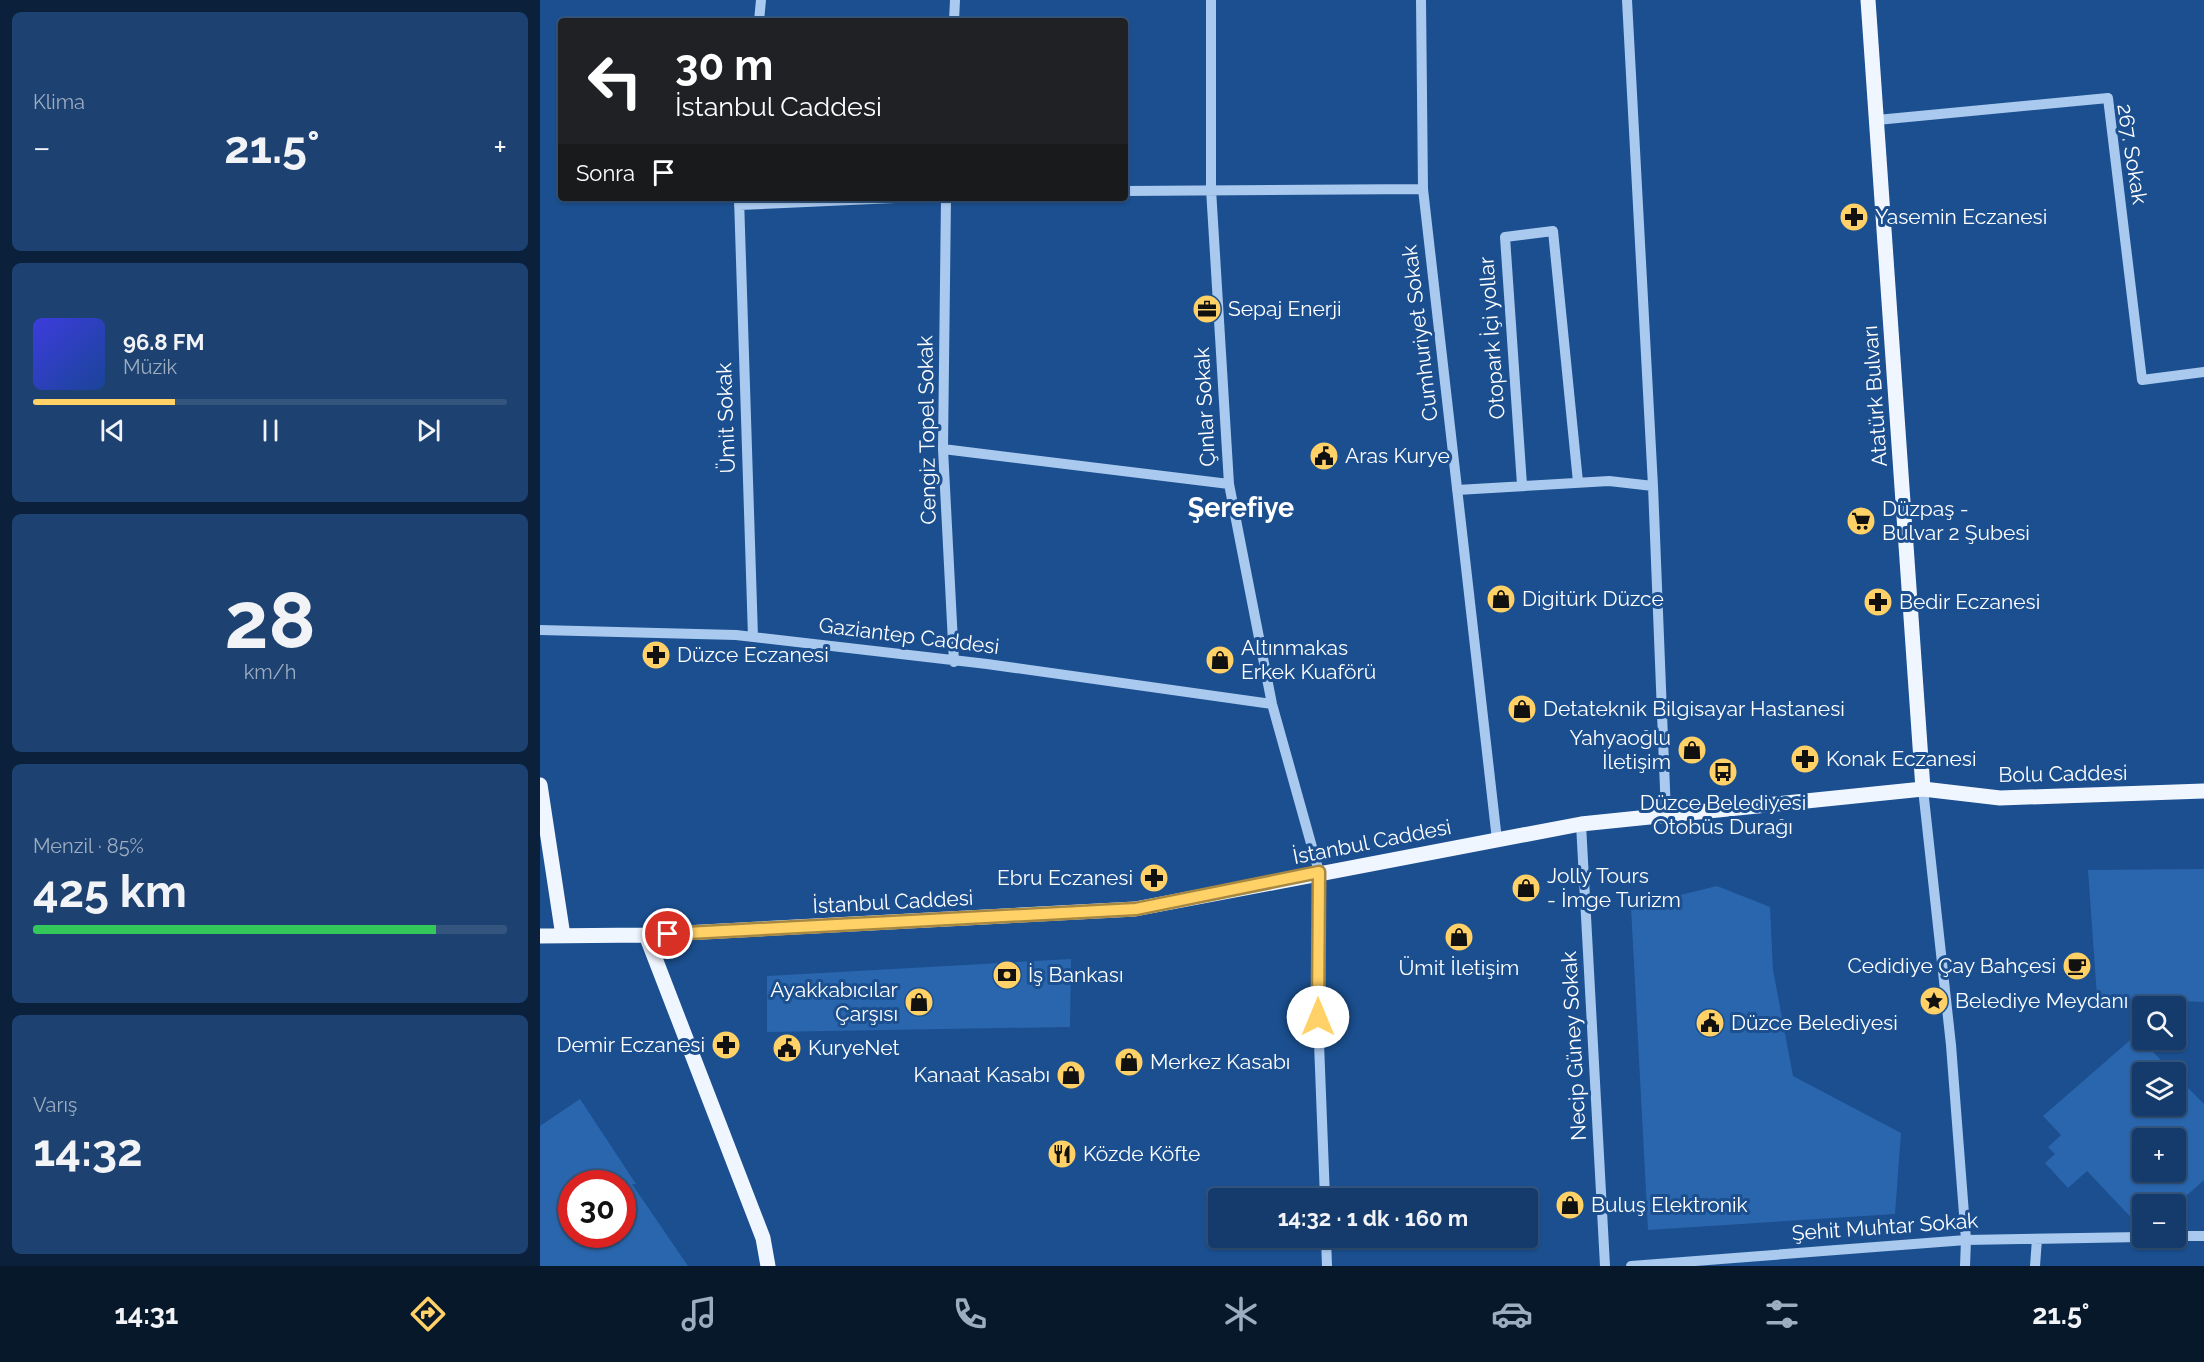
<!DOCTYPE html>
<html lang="tr">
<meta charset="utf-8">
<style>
body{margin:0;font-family:Raleway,sans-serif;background:#1d4271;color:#f1f3f6;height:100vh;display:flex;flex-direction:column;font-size:22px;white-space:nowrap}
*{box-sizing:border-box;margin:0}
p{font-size:20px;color:#9dadc1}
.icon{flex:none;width:33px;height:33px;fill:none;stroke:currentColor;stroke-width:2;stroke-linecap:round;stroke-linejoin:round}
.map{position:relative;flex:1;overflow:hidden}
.drawer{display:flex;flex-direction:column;gap:12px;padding:12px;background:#0b203b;width:540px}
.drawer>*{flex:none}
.guide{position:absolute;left:18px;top:18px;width:570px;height:183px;border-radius:6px;box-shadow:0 2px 4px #0004,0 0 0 2px #33557e;background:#202124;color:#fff;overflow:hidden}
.fabs{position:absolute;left:1592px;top:996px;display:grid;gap:12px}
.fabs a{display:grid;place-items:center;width:54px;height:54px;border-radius:6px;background:#143b6b;box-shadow:0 2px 4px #0004,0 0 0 2px #33557e;font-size:30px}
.speed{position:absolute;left:18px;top:1170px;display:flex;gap:12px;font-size:30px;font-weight:700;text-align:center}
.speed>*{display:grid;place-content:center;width:78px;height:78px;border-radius:50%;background:#143b6b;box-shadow:0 2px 4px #0004,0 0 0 2px #33557e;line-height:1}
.speed .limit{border:9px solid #d22;background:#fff;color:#111}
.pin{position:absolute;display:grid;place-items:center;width:51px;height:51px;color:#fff;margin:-26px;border:3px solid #fff;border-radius:50%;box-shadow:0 2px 6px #0007}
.me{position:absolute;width:66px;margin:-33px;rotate:0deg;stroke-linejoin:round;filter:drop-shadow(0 0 4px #0008)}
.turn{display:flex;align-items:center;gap:21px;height:126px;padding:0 18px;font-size:27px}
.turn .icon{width:78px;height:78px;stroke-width:2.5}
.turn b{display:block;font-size:42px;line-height:51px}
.then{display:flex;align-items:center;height:57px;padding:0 18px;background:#0003;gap:12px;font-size:22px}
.big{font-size:45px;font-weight:700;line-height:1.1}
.drawer .card{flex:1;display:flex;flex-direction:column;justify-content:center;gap:9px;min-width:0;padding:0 21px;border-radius:9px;background:#1d4271}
.drawer .dial{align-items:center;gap:0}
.dial b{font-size:78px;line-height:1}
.song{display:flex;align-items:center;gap:18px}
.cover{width:72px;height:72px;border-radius:9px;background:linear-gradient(135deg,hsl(240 70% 55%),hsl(220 70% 35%))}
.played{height:6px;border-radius:3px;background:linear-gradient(90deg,#ffd166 30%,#33557e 30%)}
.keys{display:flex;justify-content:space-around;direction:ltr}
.heat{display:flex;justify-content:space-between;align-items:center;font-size:33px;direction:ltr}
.charge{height:9px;border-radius:4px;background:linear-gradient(90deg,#34c759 85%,#33557e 0)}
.trip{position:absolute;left:668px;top:1188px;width:330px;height:60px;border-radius:6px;background:#143b6b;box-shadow:0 2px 4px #0004,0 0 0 2px #33557e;font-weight:700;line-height:60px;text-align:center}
.dock{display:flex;height:96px;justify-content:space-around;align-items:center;background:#08182b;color:#9dadc1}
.dock .icon{width:42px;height:42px}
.dock .active{color:#ffd166}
.dock b{font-size:27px;color:#f1f3f6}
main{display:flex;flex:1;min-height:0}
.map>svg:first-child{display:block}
.building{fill:#2a66ad;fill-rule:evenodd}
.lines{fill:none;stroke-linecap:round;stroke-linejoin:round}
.minor{stroke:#a9c9ee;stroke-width:10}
.major{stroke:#f0f6ff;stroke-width:15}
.route-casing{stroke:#a68842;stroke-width:15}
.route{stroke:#ffd166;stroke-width:10}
.labels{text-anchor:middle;stroke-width:6;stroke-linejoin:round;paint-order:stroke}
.street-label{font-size:21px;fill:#fff;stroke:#1b4f8f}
.poi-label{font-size:21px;fill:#fff;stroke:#1b4f8f;text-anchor:start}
.district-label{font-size:27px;font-weight:bold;fill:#fff;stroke:#1b4f8f}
</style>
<main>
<section class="drawer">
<div class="card"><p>Klima</p>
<div class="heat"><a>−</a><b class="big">21.5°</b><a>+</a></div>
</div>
<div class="card">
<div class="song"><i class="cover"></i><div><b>96.8 FM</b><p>Müzik</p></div></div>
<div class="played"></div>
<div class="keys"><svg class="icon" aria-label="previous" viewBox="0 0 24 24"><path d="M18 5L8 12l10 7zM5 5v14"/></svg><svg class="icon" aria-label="pause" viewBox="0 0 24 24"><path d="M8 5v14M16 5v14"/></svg><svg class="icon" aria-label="next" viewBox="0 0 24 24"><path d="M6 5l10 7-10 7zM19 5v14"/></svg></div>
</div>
<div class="card dial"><b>28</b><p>km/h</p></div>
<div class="card"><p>Menzil · 85%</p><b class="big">425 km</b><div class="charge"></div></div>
<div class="card"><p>Varış</p><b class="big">14:32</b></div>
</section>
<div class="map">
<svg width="1664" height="1266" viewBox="0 0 1664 1266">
<rect width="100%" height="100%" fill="#1b4f8f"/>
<path class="building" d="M 1664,869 L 1664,1002 L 1557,997 L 1548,870 Z
M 1177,886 L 1230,907 L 1233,970 L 1253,1076 L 1361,1133 L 1355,1214 L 1108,1230 L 1091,907 Z
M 531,959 L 530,1027 L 227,1032 L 227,976 Z
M 1596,1035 L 1633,1072 L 1602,1072 L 1602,1106 L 1635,1106 L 1635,1075 L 1664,1104 L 1664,1180 L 1635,1206 L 1602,1204 L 1602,1229 L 1547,1171 L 1528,1188 L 1505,1163 L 1515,1154 L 1508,1147 L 1521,1135 L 1503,1116 ZM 1602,1138 L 1635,1138 L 1635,1172 L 1602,1172 Z
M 40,1099 L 96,1184 L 92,1184 L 148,1266 L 0,1266 L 0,1126 ZM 32,1184 L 82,1184 L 82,1234 L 32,1234 Z"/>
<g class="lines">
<path class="minor" d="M 671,0 L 671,189 L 689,484 L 732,704 L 779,872 L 778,1017 L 785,1198
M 881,0 L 883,189 L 957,840
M 1087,0 L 1113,486 L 1126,814
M 219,21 L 221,0
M 414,21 L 415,0
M 1337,120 L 1568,98 L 1602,380 L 1664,372
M 585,191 L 883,189
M 199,198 L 213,637
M 406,198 L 403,449 L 414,662
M 199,205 L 355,198
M 403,449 L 689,484
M 982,485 L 965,237 L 1013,231 L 1038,482
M 917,490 L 1069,481 L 1113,486
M 0,630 L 196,635 L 447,664 L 732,704
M 1383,789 L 1411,1045 L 1426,1240 L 1425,1266
M 1041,824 L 1065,1266
M 1635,1236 L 1664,1236
M 786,1238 L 787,1266
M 1091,1266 L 1426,1240 L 1602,1237
M 1495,1266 L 1497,1239"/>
<path class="major" d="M 1328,0 L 1383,789
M 0,785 L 23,936
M 106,935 L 223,1238 L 228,1266
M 0,936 L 106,935 L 595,909 L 1041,824 L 1383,789 L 1460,798 L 1664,791"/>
</g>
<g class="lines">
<g class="route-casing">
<path id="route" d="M 128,934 L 596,909 L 779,872 L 778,1017"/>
</g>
<use href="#route" class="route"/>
</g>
<defs>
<g id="pharmacy-disc" transform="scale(1.5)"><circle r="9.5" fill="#ffd166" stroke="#1b4f8f"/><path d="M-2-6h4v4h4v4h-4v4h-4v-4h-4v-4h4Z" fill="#111"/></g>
<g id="office-disc" transform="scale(1.5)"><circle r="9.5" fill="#ffd166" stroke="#1b4f8f"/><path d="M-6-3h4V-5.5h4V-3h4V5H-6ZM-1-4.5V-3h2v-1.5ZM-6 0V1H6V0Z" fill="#111"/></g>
<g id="civic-disc" transform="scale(1.5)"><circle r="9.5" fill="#ffd166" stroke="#1b4f8f"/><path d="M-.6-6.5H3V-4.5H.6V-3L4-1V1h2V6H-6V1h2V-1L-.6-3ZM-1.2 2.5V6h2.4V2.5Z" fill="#111"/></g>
<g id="supermarket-disc" transform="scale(1.5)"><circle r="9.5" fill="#ffd166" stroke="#1b4f8f"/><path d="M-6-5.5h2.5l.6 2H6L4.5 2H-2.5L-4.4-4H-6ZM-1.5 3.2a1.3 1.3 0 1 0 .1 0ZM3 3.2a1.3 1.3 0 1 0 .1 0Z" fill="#111"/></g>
<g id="shop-disc" transform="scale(1.5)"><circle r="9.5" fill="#ffd166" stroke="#1b4f8f"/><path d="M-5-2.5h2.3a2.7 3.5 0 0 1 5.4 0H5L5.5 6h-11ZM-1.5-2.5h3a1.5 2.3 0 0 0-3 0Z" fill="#111"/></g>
<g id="bus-disc" transform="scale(1.5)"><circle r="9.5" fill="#ffd166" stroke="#1b4f8f"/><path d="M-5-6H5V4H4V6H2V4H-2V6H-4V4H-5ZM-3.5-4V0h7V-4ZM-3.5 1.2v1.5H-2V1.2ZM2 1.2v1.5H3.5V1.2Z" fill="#111"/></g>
<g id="cafe-disc" transform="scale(1.5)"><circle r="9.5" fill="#ffd166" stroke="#1b4f8f"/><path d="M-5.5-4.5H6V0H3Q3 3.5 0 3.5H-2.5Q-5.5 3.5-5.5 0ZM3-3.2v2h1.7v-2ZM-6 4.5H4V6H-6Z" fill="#111"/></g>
<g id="bank-disc" transform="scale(1.5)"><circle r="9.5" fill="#ffd166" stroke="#1b4f8f"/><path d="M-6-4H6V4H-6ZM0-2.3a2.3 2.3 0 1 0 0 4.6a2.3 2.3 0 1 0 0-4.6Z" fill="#111"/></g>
<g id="sight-disc" transform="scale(1.5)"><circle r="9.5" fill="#ffd166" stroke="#1b4f8f"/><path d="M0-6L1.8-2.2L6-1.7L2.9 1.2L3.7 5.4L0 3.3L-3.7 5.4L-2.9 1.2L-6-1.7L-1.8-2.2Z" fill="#111"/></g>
<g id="restaurant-disc" transform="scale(1.5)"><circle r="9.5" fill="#ffd166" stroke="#1b4f8f"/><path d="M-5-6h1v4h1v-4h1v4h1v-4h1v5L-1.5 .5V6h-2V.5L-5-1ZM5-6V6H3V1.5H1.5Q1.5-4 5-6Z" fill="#111"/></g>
</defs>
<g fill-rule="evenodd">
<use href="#pharmacy-disc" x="1314" y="217"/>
<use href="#office-disc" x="667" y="309"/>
<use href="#civic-disc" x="784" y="456"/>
<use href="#supermarket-disc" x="1321" y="521"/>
<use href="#shop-disc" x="961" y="599"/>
<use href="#pharmacy-disc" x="1338" y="602"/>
<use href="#pharmacy-disc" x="116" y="655"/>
<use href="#shop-disc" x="680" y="660"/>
<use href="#shop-disc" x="982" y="709"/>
<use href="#shop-disc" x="1152" y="750"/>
<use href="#pharmacy-disc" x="1265" y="759"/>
<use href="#bus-disc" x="1183" y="772"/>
<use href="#pharmacy-disc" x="614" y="878"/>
<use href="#shop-disc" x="986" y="888"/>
<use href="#shop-disc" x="919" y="937"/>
<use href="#cafe-disc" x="1537" y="966"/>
<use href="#bank-disc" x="467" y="975"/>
<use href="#sight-disc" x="1394" y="1001"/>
<use href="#shop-disc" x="379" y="1002"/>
<use href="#civic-disc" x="1170" y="1023"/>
<use href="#pharmacy-disc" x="186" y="1045"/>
<use href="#civic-disc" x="247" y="1048"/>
<use href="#shop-disc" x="589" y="1062"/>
<use href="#shop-disc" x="531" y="1075"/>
<use href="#restaurant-disc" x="522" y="1154"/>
<use href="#shop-disc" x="1030" y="1205"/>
</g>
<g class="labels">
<g class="street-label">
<text transform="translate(1592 154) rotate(81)" y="7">267. Sokak</text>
<text transform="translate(880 333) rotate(-97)" y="7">Cumhuriyet Sokak</text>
<text transform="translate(952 338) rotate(-94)" y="7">Otopark İçi yollar</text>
<text transform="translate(1335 396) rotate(-94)" y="7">Atatürk Bulvarı</text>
<text transform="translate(665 407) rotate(-93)" y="7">Çınlar Sokak</text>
<text transform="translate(186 418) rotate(-92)" y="7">Ümit Sokak</text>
<text transform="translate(387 430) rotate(-91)" y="7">Cengiz Topel Sokak</text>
<text transform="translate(369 636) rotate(7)" y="7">Gaziantep Caddesi</text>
<text transform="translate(1523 774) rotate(-1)" y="7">Bolu Caddesi</text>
<text transform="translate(832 842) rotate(-11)" y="7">İstanbul Caddesi</text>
<text transform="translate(353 902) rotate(-3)" y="7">İstanbul Caddesi</text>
<text transform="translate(1034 1046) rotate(-93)" y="7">Necip Güney Sokak</text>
<text transform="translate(1345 1227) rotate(-4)" y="7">Şehit Muhtar Sokak</text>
</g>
<g class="poi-label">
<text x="1335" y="224">Yasemin Eczanesi</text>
<text x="688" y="316">Sepaj Enerji</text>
<text x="805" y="463">Aras Kurye</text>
<text x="1342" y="516">Düzpaş -<tspan x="1342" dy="24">Bulvar 2 Şubesi</tspan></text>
<text x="982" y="606">Digitürk Düzce</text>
<text x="1359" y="609">Bedir Eczanesi</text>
<text x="701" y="655">Altınmakas<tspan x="701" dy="24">Erkek Kuaförü</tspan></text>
<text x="137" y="662">Düzce Eczanesi</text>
<text x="1003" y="716">Detateknik Bilgisayar Hastanesi</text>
<text x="1131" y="745" text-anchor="end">Yahyaoğlu<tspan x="1131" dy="24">İletişim</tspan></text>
<text x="1286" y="766">Konak Eczanesi</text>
<text x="1183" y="810" text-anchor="middle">Düzce Belediyesi<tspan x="1183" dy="24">Otobüs Durağı</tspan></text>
<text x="1007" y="883">Jolly Tours<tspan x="1007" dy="24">- İmge Turizm</tspan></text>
<text x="593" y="885" text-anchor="end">Ebru Eczanesi</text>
<text x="1516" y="973" text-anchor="end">Cedidiye Çay Bahçesi</text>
<text x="919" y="975" text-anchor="middle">Ümit İletişim</text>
<text x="488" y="982">İş Bankası</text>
<text x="358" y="997" text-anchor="end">Ayakkabıcılar<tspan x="358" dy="24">Çarşısı</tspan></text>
<text x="1415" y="1008">Belediye Meydanı</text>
<text x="1191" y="1030">Düzce Belediyesi</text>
<text x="165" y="1052" text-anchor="end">Demir Eczanesi</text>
<text x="268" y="1055">KuryeNet</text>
<text x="610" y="1069">Merkez Kasabı</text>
<text x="510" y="1082" text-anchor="end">Kanaat Kasabı</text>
<text x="543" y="1161">Közde Köfte</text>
<text x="1051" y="1212">Buluş Elektronik</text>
</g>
<g class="district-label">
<text x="701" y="517">Şerefiye</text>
</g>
</g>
</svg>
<div class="fabs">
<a><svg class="icon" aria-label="search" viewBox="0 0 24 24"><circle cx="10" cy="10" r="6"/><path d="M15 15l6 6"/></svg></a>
<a><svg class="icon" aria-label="layers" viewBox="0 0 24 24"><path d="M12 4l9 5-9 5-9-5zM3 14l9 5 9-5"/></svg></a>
<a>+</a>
<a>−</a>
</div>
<div class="speed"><div class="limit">30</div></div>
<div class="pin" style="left:128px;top:934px;background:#d93025"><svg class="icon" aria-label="arrive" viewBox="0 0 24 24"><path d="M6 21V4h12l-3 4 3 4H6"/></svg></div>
<svg class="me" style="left:778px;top:1017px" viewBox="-20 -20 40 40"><circle r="19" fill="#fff"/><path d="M0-13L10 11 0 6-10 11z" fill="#ffd166"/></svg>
<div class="trip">14:32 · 1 dk · 160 m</div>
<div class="guide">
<div class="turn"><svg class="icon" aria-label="left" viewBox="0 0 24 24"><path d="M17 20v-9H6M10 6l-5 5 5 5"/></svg><div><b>30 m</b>İstanbul Caddesi</div></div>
<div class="then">Sonra<svg class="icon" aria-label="arrive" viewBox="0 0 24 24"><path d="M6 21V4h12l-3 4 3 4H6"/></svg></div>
</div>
</div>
</main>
<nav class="dock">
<b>14:31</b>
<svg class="icon active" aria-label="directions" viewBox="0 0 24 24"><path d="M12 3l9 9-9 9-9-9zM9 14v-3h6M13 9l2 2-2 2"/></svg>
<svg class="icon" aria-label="music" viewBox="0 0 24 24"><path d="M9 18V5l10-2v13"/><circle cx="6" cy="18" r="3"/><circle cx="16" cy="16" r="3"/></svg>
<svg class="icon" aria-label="phone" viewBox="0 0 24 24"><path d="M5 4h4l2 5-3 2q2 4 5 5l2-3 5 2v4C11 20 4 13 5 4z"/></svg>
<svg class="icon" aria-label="climate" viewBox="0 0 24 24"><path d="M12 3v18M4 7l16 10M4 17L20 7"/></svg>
<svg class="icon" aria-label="car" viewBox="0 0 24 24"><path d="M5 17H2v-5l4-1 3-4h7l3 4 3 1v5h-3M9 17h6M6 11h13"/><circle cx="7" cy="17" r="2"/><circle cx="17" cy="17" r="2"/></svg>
<svg class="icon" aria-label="filters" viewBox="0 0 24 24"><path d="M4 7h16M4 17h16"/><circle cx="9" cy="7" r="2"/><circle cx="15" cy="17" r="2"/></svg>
<b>21.5°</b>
</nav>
